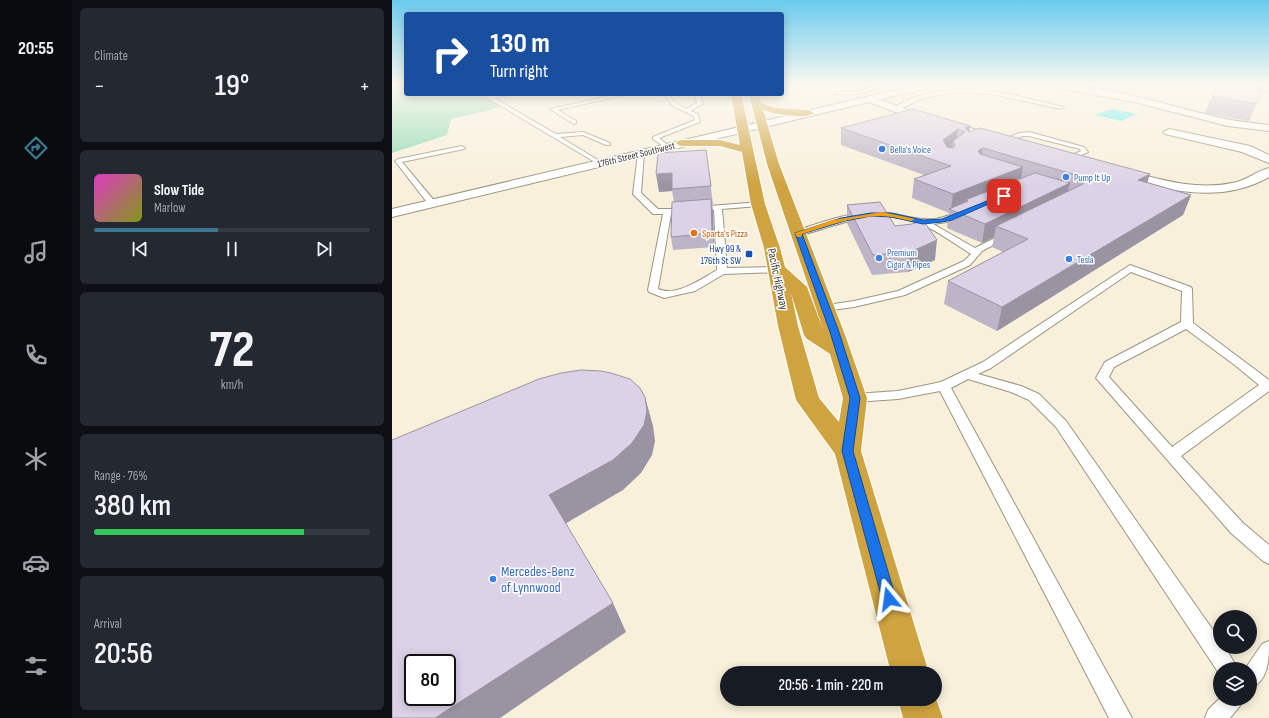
<!DOCTYPE html>
<meta charset="utf-8">
<style>
body{margin:0;font-family:"Sofia Sans Condensed",sans-serif;background:#242831;color:#f1f3f6;height:100vh;display:flex;flex-direction:column;font-size:15px;white-space:nowrap}
*{box-sizing:border-box;margin:0}
p{font-size:13px;color:#9ea1a6}
.icon{flex:none;width:22px;height:22px;fill:none;stroke:currentColor;stroke-width:2;stroke-linecap:round;stroke-linejoin:round}
.map{position:relative;flex:1;overflow:hidden}
.sheet{display:flex;flex-direction:column;gap:8px;padding:8px;background:#0d0f14;width:320px}
.sheet>*{flex:none}
.banner{position:absolute;left:12px;top:12px;width:380px;height:84px;border-radius:4px;box-shadow:0 2px 10px #0003;background:#1a4fa0;color:#fff;overflow:hidden}
.fabs{position:absolute;left:821px;top:610px;display:grid;gap:8px}
.fabs a{display:grid;place-items:center;width:44px;height:44px;border-radius:50%;background:#171b24;box-shadow:0 2px 10px #0003;font-size:20px}
.speed{position:absolute;left:12px;top:654px;display:flex;gap:8px;font-size:20px;font-weight:700;text-align:center}
.speed>*{display:grid;place-content:center;width:52px;height:52px;border-radius:50%;background:#171b24;box-shadow:0 2px 10px #0003;line-height:1}
.speed .limit{border:2px solid #111;border-radius:6px;background:#fff;color:#111}
.pin{position:absolute;display:grid;place-items:center;width:34px;height:34px;color:#fff;margin:-17px;border-radius:8px;box-shadow:0 2px 6px #0006}
.me{position:absolute;width:44px;margin:-22px;rotate:344deg;stroke-linejoin:round;filter:drop-shadow(0 0 3px #0008)}
.turn{display:flex;align-items:center;gap:14px;height:84px;padding:0 20px;font-size:18px}
.turn .icon{width:52px;height:52px;stroke-width:2.5}
.turn b{display:block;font-size:28px;line-height:34px}
.big{font-size:30px;font-weight:600;line-height:1.1}
.sheet .tile{flex:1;display:flex;flex-direction:column;justify-content:center;gap:6px;min-width:0;padding:0 14px;border-radius:6px;background:#242831}
.sheet .dial{align-items:center;gap:0}
.dial b{font-size:52px;line-height:1}
.song{display:flex;align-items:center;gap:12px}
.cover{width:48px;height:48px;border-radius:6px;background:linear-gradient(135deg,hsl(310 70% 55%),hsl(70 70% 35%))}
.played{height:4px;border-radius:2px;background:linear-gradient(90deg,#3c768f 45%,#363941 45%)}
.keys{display:flex;justify-content:space-around;direction:ltr}
.heat{display:flex;justify-content:space-between;align-items:center;font-size:22px;direction:ltr}
.charge{height:6px;border-radius:3px;background:linear-gradient(90deg,#34c759 76%,#363941 0)}
.trip{position:absolute;left:328px;top:666px;width:222px;height:40px;border-radius:20px;background:#171b24;box-shadow:0 2px 10px #0003;font-weight:600;line-height:40px;text-align:center}
main{display:flex;flex:1;min-height:0}
.menu{display:flex;flex-direction:column;width:72px;justify-content:space-around;align-items:center;background:#090b0e;color:#9ea1a6}
.menu .icon{width:28px;height:28px}
.menu .active{color:#3c768f}
.menu b{font-size:18px;color:#f1f3f6}
.map>svg:first-child{display:block}
.green{fill:#8fd8b2}
.water{fill:#4eedf7}
.lines{fill:none;stroke-linecap:round;stroke-linejoin:round}
.lane-casing{stroke:#9c9581;stroke-width:2}
.street-casing{stroke:#9c9581;stroke-width:2}
.secondary-casing{stroke:#9c9581;stroke-width:2}
.highway-casing{stroke:#fff;stroke-width:2}
.lane{fill:#fff;fill-rule:evenodd}
.street{fill:#fff;fill-rule:evenodd}
.secondary{fill:#fff;fill-rule:evenodd}
.highway{fill:#cea340;fill-rule:evenodd}
.wall{fill:#bdb5c7}
.shaded-wall{fill:#9a93a2}
.building{fill:#dcd2e7;stroke:#9a93a2;fill-rule:evenodd}
.route{fill:#1a73e8;stroke:#114b97}
.slow{fill:#f59e0b}
.shop-dot{fill:#3f7fe0;stroke:#fefefe;stroke-width:1.5}
.food-dot{fill:#e8710a;stroke:#fefefe;stroke-width:1.5}
.transit-dot{fill:#1a4fb4;stroke:#fefefe;stroke-width:1.5}
.labels{text-anchor:middle;stroke-width:3;stroke-linejoin:round;paint-order:stroke}
.far-shop-label{font-size:10px;fill:#366cbe;stroke:#fefefe;text-anchor:start}
.far-street-label{font-size:10px;fill:#3c3930;stroke:#fefefe}
.far-food-label{font-size:10px;fill:#c56008;stroke:#fefefe;text-anchor:start}
.far-transit-label{font-size:10px;fill:#164399;stroke:#fefefe;text-anchor:end}
.street-label{font-size:12px;fill:#3c3930;stroke:#fefefe}
.near-shop-label{font-size:14px;fill:#366cbe;stroke:#fefefe;text-anchor:start}
</style>
<main>
<nav class="menu">
<b>20:55</b>
<svg class="icon active" aria-label="directions" viewBox="0 0 24 24"><path d="M12 3l9 9-9 9-9-9zM9 14v-3h6M13 9l2 2-2 2"/></svg>
<svg class="icon" aria-label="music" viewBox="0 0 24 24"><path d="M9 18V5l10-2v13"/><circle cx="6" cy="18" r="3"/><circle cx="16" cy="16" r="3"/></svg>
<svg class="icon" aria-label="phone" viewBox="0 0 24 24"><path d="M5 4h4l2 5-3 2q2 4 5 5l2-3 5 2v4C11 20 4 13 5 4z"/></svg>
<svg class="icon" aria-label="climate" viewBox="0 0 24 24"><path d="M12 3v18M4 7l16 10M4 17L20 7"/></svg>
<svg class="icon" aria-label="car" viewBox="0 0 24 24"><path d="M5 17H2v-5l4-1 3-4h7l3 4 3 1v5h-3M9 17h6M6 11h13"/><circle cx="7" cy="17" r="2"/><circle cx="17" cy="17" r="2"/></svg>
<svg class="icon" aria-label="filters" viewBox="0 0 24 24"><path d="M4 7h16M4 17h16"/><circle cx="9" cy="7" r="2"/><circle cx="15" cy="17" r="2"/></svg>
</nav>
<section class="sheet">
<div class="tile"><p>Climate</p>
<div class="heat"><a>−</a><b class="big">19°</b><a>+</a></div>
</div>
<div class="tile">
<div class="song"><i class="cover"></i><div><b>Slow Tide</b><p>Marlow</p></div></div>
<div class="played"></div>
<div class="keys"><svg class="icon" aria-label="previous" viewBox="0 0 24 24"><path d="M18 5L8 12l10 7zM5 5v14"/></svg><svg class="icon" aria-label="pause" viewBox="0 0 24 24"><path d="M8 5v14M16 5v14"/></svg><svg class="icon" aria-label="next" viewBox="0 0 24 24"><path d="M6 5l10 7-10 7zM19 5v14"/></svg></div>
</div>
<div class="tile dial"><b>72</b><p>km/h</p></div>
<div class="tile"><p>Range · 76%</p><b class="big">380 km</b><div class="charge"></div></div>
<div class="tile"><p>Arrival</p><b class="big">20:56</b></div>
</section>
<div class="map">
<svg width="877" height="718" viewBox="0 0 877 718">
<rect width="100%" height="100%" fill="#f8f0db"/>
<path class="green" d="M 14,85 L 14,94 L 87,94 L 114,106 L 59,119 L 55,135 L 0,153 L 0,86 Z"/>
<path class="water" d="M 720,109 L 745,114 L 729,121 L 703,115 Z"/>
<g class="lines">
<g class="lane-casing">
<path id="lane" d="M 477,85 L 485,85 L 485,88 L 465,94 L 445,94 L 443,93 L 445,92 L 465,92 L 481,87 Z
M 495,85 L 503,85 L 518,89 L 516,90 Z
M 564,89 L 582,89 L 617,94 L 672,107 L 669,109 L 599,94 L 564,92 L 531,98 L 506,110 L 501,109 C 518,95 543,92 564,89 Z
M 89,94 L 98,95 L 122,94 L 102,98 L 164,134 L 191,132 L 218,143 L 218,145 L 214,145 L 191,135 L 168,137 L 211,163 L 206,164 Z
M 227,94 L 237,94 L 166,110 L 184,121 L 184,123 L 182,124 L 158,109 Z
M 271,94 L 277,94 L 281,101 L 294,109 L 305,103 L 302,94 L 308,94 L 311,104 L 298,111 L 306,114 L 308,122 L 267,138 L 277,146 L 277,148 L 275,149 L 261,139 L 261,137 L 303,120 L 302,116 L 281,106 Z
M 637,132 L 692,147 L 696,152 L 674,162 L 672,161 L 672,159 L 689,151 L 688,149 L 637,136 L 631,136 L 610,143 L 607,141 L 628,133 Z
M 70,146 L 73,148 L 72,149 L 10,162 L 44,203 L 40,205 L 37,205 L 3,161 L 6,159 Z
M 249,151 L 252,153 L 249,193 L 266,209 L 282,209 L 286,211 L 285,213 L 279,214 L 266,289 C 285,297 309,279 325,270 L 322,210 L 301,211 L 301,207 L 304,207 L 369,202 L 370,204 L 366,206 L 330,209 L 335,268 L 385,267 L 390,270 L 388,272 L 332,274 L 303,291 L 272,298 L 257,292 L 256,290 L 271,214 L 261,214 L 241,194 L 246,153 Z
M 571,211 L 575,213 L 574,215 L 555,222 L 541,224 L 583,248 L 613,233 L 616,232 L 620,235 L 590,251 L 578,265 L 513,295 L 462,307 L 433,311 L 429,310 L 428,308 L 429,306 L 462,301 L 506,291 L 572,261 L 579,254 C 563,244 546,231 529,224 C 485,206 448,225 406,236 L 403,235 L 402,233 L 403,231 C 428,223 454,213 481,212 C 499,211 514,218 532,219 C 546,221 558,214 571,211 Z
M 738,265 L 799,287 L 800,289 L 801,323 L 877,380 L 877,391 L 789,456 L 851,523 L 877,545 L 877,564 L 871,561 L 839,533 L 704,378 L 713,362 L 789,322 L 790,291 L 739,272 L 599,368 L 586,374 L 629,386 L 647,394 L 674,421 L 828,640 L 828,647 L 833,647 L 846,669 L 828,669 L 828,675 L 664,427 L 637,400 L 619,392 L 576,379 L 559,388 L 740,718 L 717,718 L 548,391 L 506,399 L 463,402 L 458,401 L 456,398 L 458,395 L 463,394 L 506,391 L 549,382 L 591,362 ZM 794,329 L 844,366 L 867,385 L 780,447 L 717,377 L 722,367 Z
M 877,641 C 877,660 877,680 858,689 L 858,669 L 853,669 L 870,644 Z
M 828,698 L 828,699 L 851,699 L 848,706 L 838,718 L 813,718 L 816,710 Z"/>
</g>
<g class="street-casing">
<path id="street" d="M 661,85 C 719,85 778,107 834,119 C 848,122 863,123 877,125 L 877,131 L 836,126 L 742,102 L 665,88 Z
M 848,85 L 877,85 L 877,91 L 852,88 Z
M 477,96 L 514,109 L 612,138 L 614,140 L 612,142 L 604,142 L 506,113 L 474,101 L 472,99 L 474,97 Z
M 777,129 L 858,146 L 877,155 L 877,163 L 850,152 L 773,134 L 771,132 Z
M 877,168 L 877,177 C 828,205 774,190 723,176 L 722,173 L 723,170 L 728,169 C 764,178 802,191 840,183 C 854,181 864,171 877,168 Z"/>
</g>
<g class="secondary-casing">
<path id="secondary" d="M 525,85 L 539,85 L 535,88 L 0,217 L 0,209 Z"/>
</g>
<g class="highway-casing">
<path id="highway" d="M 339,94 L 349,94 L 373,204 L 388,248 L 393,267 L 415,287 L 432,332 L 375,164 L 357,94 L 367,94 L 369,103 L 383,108 L 417,110 L 422,113 C 416,120 380,114 371,110 L 387,164 L 452,332 L 475,398 L 469,451 L 537,673 L 499,673 L 443,454 L 404,400 L 386,326 L 372,248 L 359,204 L 350,152 L 328,146 L 290,146 L 286,145 L 284,143 L 286,141 L 290,140 L 328,140 L 348,145 ZM 399,293 L 412,335 L 415,339 L 438,354 L 451,398 L 447,422 L 427,398 L 406,326 Z
M 543,696 L 551,718 L 511,718 L 506,699 L 543,699 Z"/>
</g>
<use href="#lane" class="lane"/>
<use href="#street" class="street"/>
<use href="#secondary" class="secondary"/>
<use href="#highway" class="highway"/>
</g>
<path class="wall" d="M 870,86 L 872,86 L 857,121 L 813,113 L 820,96 Z
M 578,126 L 577,131 L 799,195 L 791,215 L 605,331 L 552,304 L 556,281 L 611,252 L 600,247 L 602,237 L 590,243 L 555,228 L 557,213 L 520,198 L 522,179 L 532,175 L 449,145 L 449,128 Z
M 314,150 L 321,204 L 320,204 L 321,212 L 322,247 L 281,250 L 279,237 L 282,202 L 280,191 L 267,192 Z
M 455,205 L 503,226 L 543,260 L 516,272 L 480,275 L 455,223 Z"/>
<path class="shaded-wall" d="M 443,85 L 459,85 L 443,88 Z
M 578,126 L 576,142 L 573,128 Z
M 566,129 L 564,146 L 563,145 L 561,141 L 560,149 L 549,157 L 551,140 Z
M 591,148 L 588,166 L 586,151 Z
M 631,167 L 628,185 L 576,201 L 573,200 L 572,208 L 559,210 L 561,194 Z
M 280,173 L 280,191 L 267,192 L 264,174 Z
M 758,174 L 752,192 L 746,180 Z
M 678,183 L 673,201 L 604,226 L 602,237 L 590,243 L 593,224 Z
M 799,195 L 791,215 L 605,331 L 610,307 Z
M 319,199 L 321,212 L 322,247 L 320,233 Z
M 545,240 L 543,260 L 516,272 L 518,252 Z
M 253,397 L 261,426 L 263,441 L 260,455 L 249,473 L 231,490 L 171,525 L 157,495 Z
M 221,603 L 234,632 L 108,718 L 43,718 Z"/>
<path class="building" d="M 825,85 L 871,85 L 870,86 L 872,86 L 865,104 L 820,96 Z
M 521,109 L 578,126 L 573,128 L 577,132 L 588,128 L 758,174 L 746,180 L 799,195 L 610,307 L 556,281 L 636,239 L 604,226 L 691,184 L 691,182 L 684,175 L 591,148 L 586,151 L 588,154 L 631,167 L 561,194 L 522,179 L 559,166 L 449,128 ZM 566,129 L 573,132 L 561,141 L 563,145 L 561,148 L 555,147 L 551,140 Z
M 314,150 L 319,186 L 280,189 L 280,173 L 264,174 L 266,153 Z
M 643,173 L 678,183 L 593,224 L 557,209 L 576,201 L 573,200 Z
M 319,199 L 320,233 L 279,237 L 280,202 Z
M 488,202 L 503,226 L 520,224 L 531,220 L 545,240 L 518,252 L 481,255 L 455,205 Z
M 189,370 L 209,371 L 219,373 L 238,379 L 248,388 L 253,397 L 255,411 L 252,425 L 240,443 L 221,460 L 157,495 L 221,603 L 43,718 L 0,718 L 0,440 L 147,379 L 169,373 ZM 21,663 L 55,663 L 55,697 L 21,697 Z"/>
<linearGradient id="sky" x2="0" y2="1"><stop stop-color="#6acbee"/><stop offset="0.46" stop-color="#fcf8ef"/><stop offset="1" stop-color="#fcf8ef" stop-opacity="0"/></linearGradient>
<rect width="877" height="185" fill="url(#sky)"/>
<path class="route" d="M 610,195 L 615,196 L 560,220 L 550,222 L 531,224 L 499,217 L 479,216 L 453,221 L 410,234 L 447,332 L 468,398 L 461,451 L 504,599 L 502,604 L 497,606 L 492,604 L 490,599 L 450,451 L 458,398 L 438,332 L 403,233 L 449,218 L 479,213 L 499,213 L 531,220 L 550,219 Z"/>
<path class="slow" d="M 490,212 L 523,219 L 519,221 C 510,219 499,216 489,216 C 462,216 435,226 410,234 L 409,237 L 405,237 L 403,233 L 441,220 Z"/>
<g class="shop-dot">
<circle cx="490" cy="149" r="4"/>
<circle cx="674" cy="177" r="4"/>
<circle cx="487" cy="258" r="4"/>
<circle cx="677" cy="259" r="4"/>
<circle cx="101" cy="579" r="4"/>
</g>
<circle class="food-dot" cx="302" cy="233" r="4"/>
<rect class="transit-dot" x="353" y="250" width="8" height="8" rx="2"/>
<g class="labels">
<g class="far-shop-label">
<text x="498" y="153">Bella's Voice</text>
<text x="682" y="181">Pump It Up</text>
<text x="495" y="256">Premium<tspan x="495" dy="12">Cigar &amp; Pipes</tspan></text>
<text x="685" y="263">Tesla</text>
</g>
<g class="far-street-label">
<text transform="translate(244 154) rotate(-14)" y="4">176th Street Southwest</text>
</g>
<g class="far-food-label">
<text x="310" y="237">Sparta's Pizza</text>
</g>
<g class="far-transit-label">
<text x="349" y="252">Hwy 99 &amp;<tspan x="349" dy="12">176th St SW</tspan></text>
</g>
<g class="street-label">
<text transform="translate(386 279) rotate(78)" y="4">Pacific Highway</text>
</g>
<g class="near-shop-label">
<text x="109" y="576">Mercedes-Benz<tspan x="109" dy="16">of Lynnwood</tspan></text>
</g>
</g>
</svg>
<div class="fabs">
<a><svg class="icon" aria-label="search" viewBox="0 0 24 24"><circle cx="10" cy="10" r="6"/><path d="M15 15l6 6"/></svg></a>
<a><svg class="icon" aria-label="layers" viewBox="0 0 24 24"><path d="M12 4l9 5-9 5-9-5zM3 14l9 5 9-5"/></svg></a>
</div>
<div class="speed"><div class="limit">80</div></div>
<div class="pin" style="left:612px;top:196px;background:#d93025"><svg class="icon" aria-label="arrive" viewBox="0 0 24 24"><path d="M6 21V4h12l-3 4 3 4H6"/></svg></div>
<svg class="me" style="left:497px;top:599px" viewBox="-20 -20 40 40"><path d="M0-17L14 15 0 8-14 15z" fill="#1a73e8" stroke="#fff" stroke-width="4"/></svg>
<div class="trip">20:56 · 1 min · 220 m</div>
<div class="banner">
<div class="turn"><svg class="icon" aria-label="right" viewBox="0 0 24 24"><path d="M7 20v-9h11M14 6l5 5-5 5"/></svg><div><b>130 m</b>Turn right</div></div>
</div>
</div>
</main>
